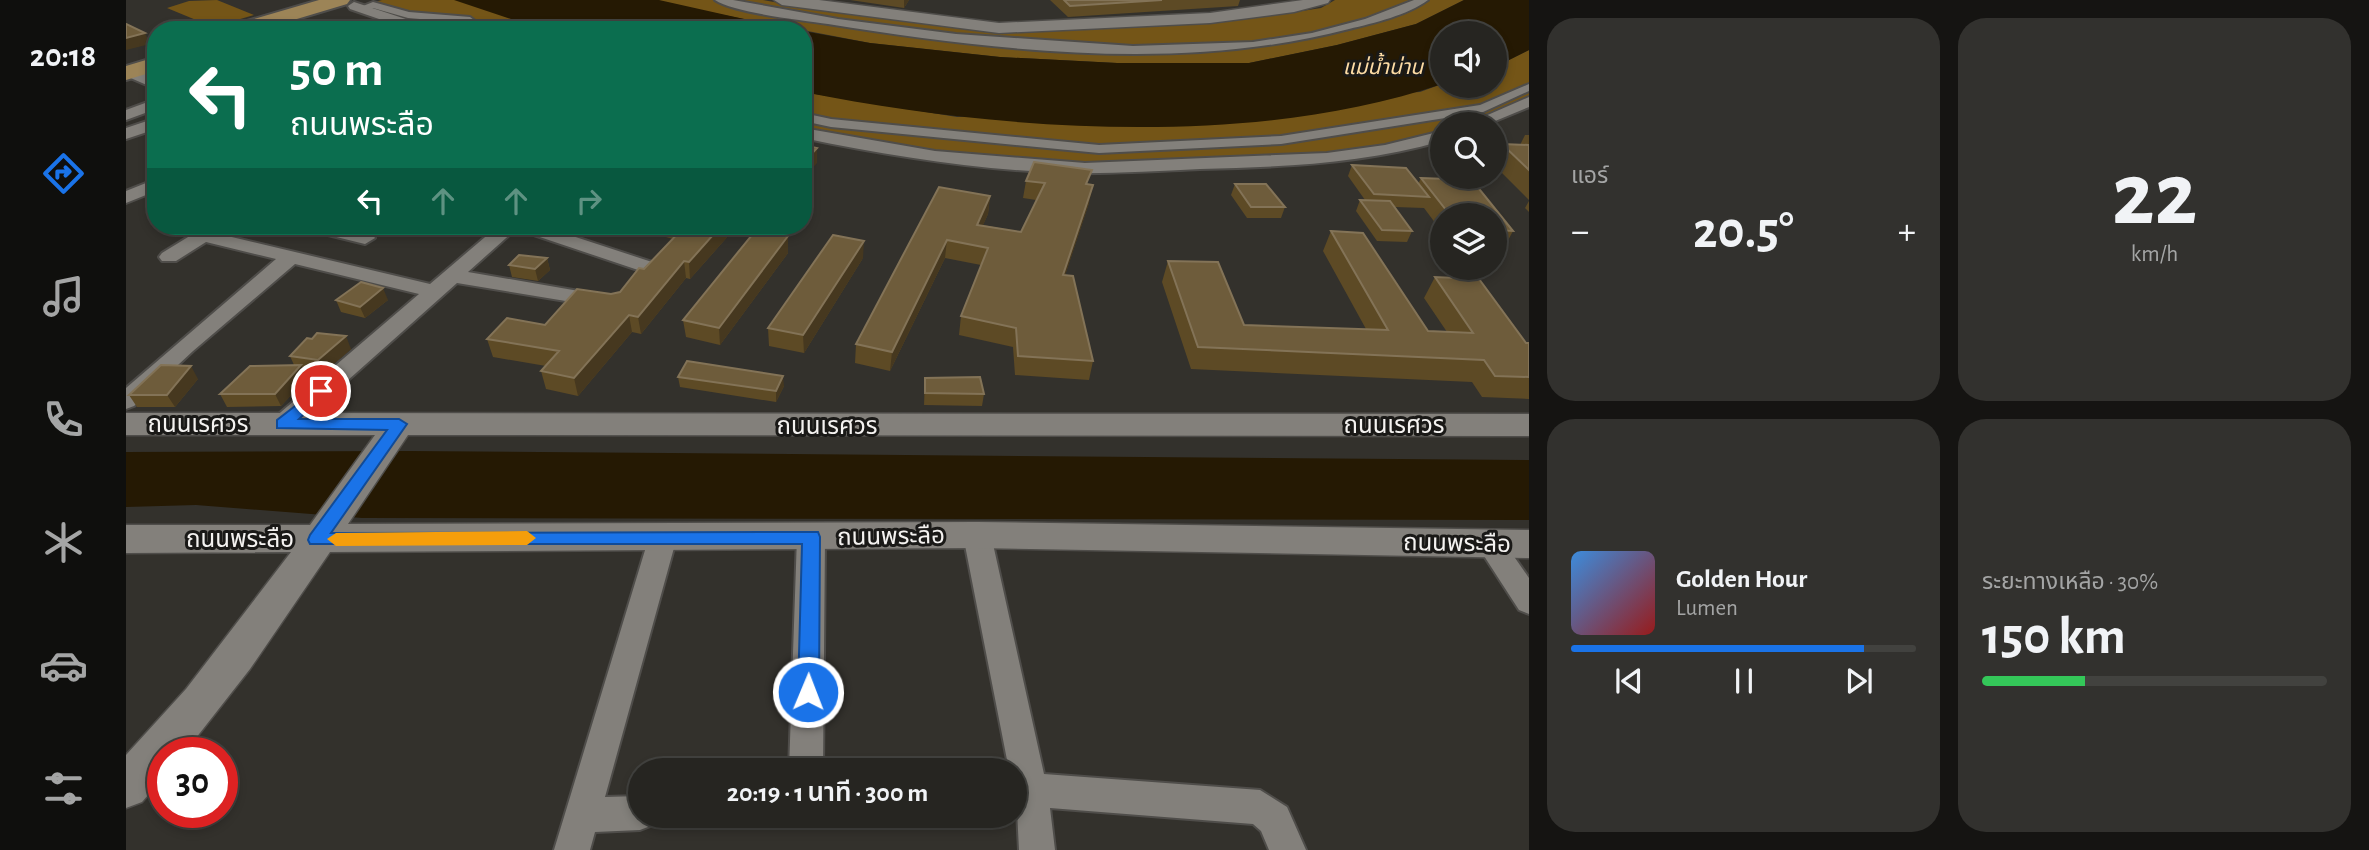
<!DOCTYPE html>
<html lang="th">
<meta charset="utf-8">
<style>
body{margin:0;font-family:"Alegreya Sans","Noto Sans Thai",sans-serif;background:#32312e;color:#f1f3f6;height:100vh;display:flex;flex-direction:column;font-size:26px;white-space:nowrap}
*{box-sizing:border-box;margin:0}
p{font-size:23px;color:#a4a5a5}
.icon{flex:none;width:38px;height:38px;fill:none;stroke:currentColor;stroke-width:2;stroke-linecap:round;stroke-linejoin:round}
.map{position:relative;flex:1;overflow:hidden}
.sheet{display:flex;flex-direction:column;gap:18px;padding:18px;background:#151412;width:840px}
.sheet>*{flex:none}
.hud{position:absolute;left:21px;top:21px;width:665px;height:214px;border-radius:28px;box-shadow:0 4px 10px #0003,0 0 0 2px #42423f;background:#0b6e4f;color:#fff;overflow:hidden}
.fabs{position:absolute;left:1304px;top:21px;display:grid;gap:14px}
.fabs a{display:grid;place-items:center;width:77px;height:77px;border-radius:50%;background:#262521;box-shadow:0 4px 10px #0003,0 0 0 2px #42423f;font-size:35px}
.speed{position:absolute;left:21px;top:737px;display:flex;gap:14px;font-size:35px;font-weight:700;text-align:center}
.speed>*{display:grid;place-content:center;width:91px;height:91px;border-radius:50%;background:#262521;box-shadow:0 4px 10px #0003,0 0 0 2px #42423f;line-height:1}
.speed .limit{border:10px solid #d22;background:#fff;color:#111}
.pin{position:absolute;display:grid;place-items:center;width:60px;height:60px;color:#fff;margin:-30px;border:4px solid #fff;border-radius:50%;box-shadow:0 2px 7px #0007}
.me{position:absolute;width:77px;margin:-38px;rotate:1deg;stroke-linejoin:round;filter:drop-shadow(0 0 5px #0008)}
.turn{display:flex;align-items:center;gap:24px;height:147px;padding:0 28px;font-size:32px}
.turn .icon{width:91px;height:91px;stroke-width:2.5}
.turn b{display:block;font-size:49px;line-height:60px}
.lanes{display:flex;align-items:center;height:66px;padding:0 28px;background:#0003;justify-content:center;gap:35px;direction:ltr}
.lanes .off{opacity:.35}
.big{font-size:52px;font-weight:600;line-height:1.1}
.sheet .widget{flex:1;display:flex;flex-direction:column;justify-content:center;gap:10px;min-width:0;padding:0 24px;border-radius:28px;background:#32312e}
.sheet .dial{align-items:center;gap:0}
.dial b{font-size:91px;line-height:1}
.song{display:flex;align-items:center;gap:21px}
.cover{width:84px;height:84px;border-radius:10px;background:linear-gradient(135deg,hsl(210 70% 55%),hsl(0 70% 35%))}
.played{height:7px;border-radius:4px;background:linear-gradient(90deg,#1a73e8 85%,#42423f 85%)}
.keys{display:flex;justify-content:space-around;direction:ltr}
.heat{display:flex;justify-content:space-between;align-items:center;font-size:38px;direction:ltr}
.charge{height:10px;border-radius:5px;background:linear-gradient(90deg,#34c759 30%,#42423f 0)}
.sheet .tiles{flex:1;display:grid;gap:18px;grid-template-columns:repeat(2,1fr)}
.trip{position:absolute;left:502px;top:758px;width:399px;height:70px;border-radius:35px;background:#262521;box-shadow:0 4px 10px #0003,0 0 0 2px #42423f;font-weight:600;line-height:70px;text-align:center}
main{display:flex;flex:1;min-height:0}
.tab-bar{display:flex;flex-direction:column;width:126px;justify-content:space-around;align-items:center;background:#0f0f0d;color:#a4a5a5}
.tab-bar .icon{width:49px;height:49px}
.tab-bar .selected{color:#1a73e8}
.tab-bar b{font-size:32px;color:#f1f3f6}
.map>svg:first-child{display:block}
.green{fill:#745517}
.water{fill:#251903}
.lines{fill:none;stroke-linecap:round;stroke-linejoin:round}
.pedestrian-casing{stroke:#4f4d4a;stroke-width:4}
.minor-casing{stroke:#4f4d4a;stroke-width:4}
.tertiary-casing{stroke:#4f4d4a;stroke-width:3}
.primary-casing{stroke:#4f4d4a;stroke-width:4}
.pedestrian{fill:#83807b;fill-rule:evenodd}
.minor{fill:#83807b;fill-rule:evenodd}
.tertiary{fill:#83807b;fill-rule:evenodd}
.primary{fill:#9c8457;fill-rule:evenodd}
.wall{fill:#5d4a25}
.shaded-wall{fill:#46381f}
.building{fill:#6e5c3b;stroke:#837357;stroke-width:2}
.route{fill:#1a73e8;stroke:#114b97;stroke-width:2}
.slow{fill:#f59e0b}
.labels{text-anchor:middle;stroke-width:6;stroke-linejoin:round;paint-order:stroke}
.far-water-label{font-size:21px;font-style:italic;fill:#fddca5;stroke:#1a1917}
.street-label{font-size:24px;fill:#f4f2f0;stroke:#1a1917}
</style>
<main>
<nav class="tab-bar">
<b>20:18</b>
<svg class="icon selected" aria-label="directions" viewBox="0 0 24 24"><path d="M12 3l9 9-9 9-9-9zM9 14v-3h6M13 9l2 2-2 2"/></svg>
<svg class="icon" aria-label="music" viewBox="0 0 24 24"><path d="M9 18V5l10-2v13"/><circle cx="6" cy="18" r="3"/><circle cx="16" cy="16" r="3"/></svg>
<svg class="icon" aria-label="phone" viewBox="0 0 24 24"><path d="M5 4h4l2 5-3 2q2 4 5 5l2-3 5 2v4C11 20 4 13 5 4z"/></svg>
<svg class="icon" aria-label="climate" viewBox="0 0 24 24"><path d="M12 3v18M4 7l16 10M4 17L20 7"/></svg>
<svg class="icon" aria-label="car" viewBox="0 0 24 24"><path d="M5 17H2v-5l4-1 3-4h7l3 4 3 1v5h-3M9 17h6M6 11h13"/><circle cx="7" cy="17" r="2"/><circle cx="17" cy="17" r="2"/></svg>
<svg class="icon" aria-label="filters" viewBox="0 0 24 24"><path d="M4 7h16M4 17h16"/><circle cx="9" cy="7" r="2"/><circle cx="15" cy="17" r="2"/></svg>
</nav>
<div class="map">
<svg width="1403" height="850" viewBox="0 0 1403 850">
<rect width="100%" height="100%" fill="#33312c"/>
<path class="green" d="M 91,0 L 128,15 L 87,27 L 41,8 L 63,1 Z
M 256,0 L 332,0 L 425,30 L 310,30 L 238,5 Z
M 520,0 L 637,0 L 702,12 L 869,30 L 1144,16 L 1195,8 L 1209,0 L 1338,0 L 1290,24 L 1211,45 L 1123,63 L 991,63 L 874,57 L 744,43 Z
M 1403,50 L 1403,102 L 1349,124 L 1316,124 L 1316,136 L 1288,145 L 1136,163 L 893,164 L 677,133 L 677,92 L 831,117 L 1294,92 L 1316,84 L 1368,86 L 1369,67 Z"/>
<path class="water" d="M 328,0 L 533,0 L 667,30 L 418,30 Z
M 1338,0 L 1403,0 L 1403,50 L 1369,67 L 1368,33 L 1316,33 L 1316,84 C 1124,149 874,131 677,92 L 677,31 L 744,43 L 874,57 L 991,63 L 1123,63 L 1211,45 L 1290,24 Z
M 281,451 L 1403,460 L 1403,520 L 236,518 L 70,505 L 0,507 L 0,452 Z"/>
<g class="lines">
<g class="pedestrian-casing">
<path id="pedestrian" d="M 589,0 L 607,0 L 712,19 L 830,34 L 1007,46 L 1127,42 L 1186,33 L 1239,19 L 1288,0 L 1302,0 C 1282,15 1248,23 1223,29 C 1055,73 872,51 702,24 C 676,20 608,13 589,0 Z
M 247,2 L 283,12 L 344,17 L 361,30 L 349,30 L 341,23 L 282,18 L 247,8 L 237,11 L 232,8 Z
M 1403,84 L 1403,91 L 1357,112 L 1155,144 L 973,153 L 705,127 L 677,121 L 677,113 L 705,119 L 973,145 L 1155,136 L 1354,105 Z"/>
</g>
<g class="minor-casing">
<path id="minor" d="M 228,2 L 304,27 L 305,30 L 285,30 L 224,9 L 222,6 Z
M 0,69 L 9,69 L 30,79 L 30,89 L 0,76 Z
M 1403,97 L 1403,107 L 1362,124 L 1341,124 Z
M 30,99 L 30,109 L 0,120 L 0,110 Z
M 30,118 L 30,129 L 0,139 L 0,128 Z
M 677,128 L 809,151 L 959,163 L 1201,153 L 1259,145 L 1316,131 L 1316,141 C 1236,164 1156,167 1074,169 C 1029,171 985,174 941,173 C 852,170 764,156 677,138 Z
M 30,179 L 30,191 L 0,203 L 0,191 Z
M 80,226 L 98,226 L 93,234 L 304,284 L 372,226 L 416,226 L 529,263 L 532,267 L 529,271 L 515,271 L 390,229 L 342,272 L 476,295 L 483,297 L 486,301 L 483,305 L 476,307 L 331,283 L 166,430 L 148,430 L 145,424 L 148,418 L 293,294 L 169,264 L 67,351 L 8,406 L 0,409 L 0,388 L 150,259 L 80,242 L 50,261 L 36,261 L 33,257 L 36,253 Z
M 194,226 L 215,226 L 246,234 L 249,238 L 239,244 L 194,233 L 192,229 Z
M 851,525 L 861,528 L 865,535 L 918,774 L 1134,790 L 1161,807 L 1180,850 L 1143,850 L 1135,831 L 1127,824 L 924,808 L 929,850 L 893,850 L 889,770 L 883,770 L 837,535 L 841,528 Z
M 537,527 L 547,530 L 551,537 L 479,797 L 514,796 L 514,816 L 531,816 L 527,825 L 514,830 L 469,832 L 464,850 L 428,850 L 523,537 L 527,530 Z
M 685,527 L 695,530 L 699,537 L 697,770 L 663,770 L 671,537 L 675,530 Z
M 1363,531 L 1373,535 L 1403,578 L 1403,614 L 1393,610 L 1349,542 L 1353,535 Z"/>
</g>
<g class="tertiary-casing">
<path id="tertiary" d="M 648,0 L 693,0 L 873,23 L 1084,13 L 1177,0 L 1204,0 L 1202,3 L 1168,12 L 1084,23 L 873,33 L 656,5 Z
M 0,413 L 1403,414 L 1403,436 L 282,435 L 222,524 L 851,522 L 1403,530 L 1403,558 L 851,548 L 204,552 L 124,669 L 59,752 L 37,752 L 37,778 L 16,802 L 0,808 L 0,755 L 60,689 L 165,552 L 0,553 L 0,525 L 184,525 L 249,435 L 0,435 Z"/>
</g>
<g class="primary-casing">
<path id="primary" d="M 193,0 L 224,0 L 221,4 L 134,30 L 101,30 L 104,26 Z
M 30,57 L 30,71 L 0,80 L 0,66 Z"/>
</g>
<use href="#pedestrian" class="pedestrian"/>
<use href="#minor" class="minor"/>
<use href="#tertiary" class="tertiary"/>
<use href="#primary" class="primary"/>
</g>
<path class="wall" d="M 724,0 L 783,0 L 778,8 Z
M 924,0 L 1114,0 L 1112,6 L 942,17 Z
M 1399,135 L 1403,135 L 1403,200 L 1368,165 L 1368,160 L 1376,144 L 1394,145 Z
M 1226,165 L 1280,168 L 1292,184 L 1295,178 L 1346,180 L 1387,231 L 1378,248 L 1368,247 L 1368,215 L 1316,215 L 1316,232 L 1298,208 L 1269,207 L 1286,231 L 1281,242 L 1251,241 L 1230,211 L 1234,200 L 1239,200 L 1222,176 Z
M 900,181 L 963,185 L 963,203 L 939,275 L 967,361 L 963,380 L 889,375 L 887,347 L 833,335 L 835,316 L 855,265 L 819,258 L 764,371 L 729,363 L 730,344 L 813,187 L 864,196 L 862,214 L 857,225 L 895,232 L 910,200 L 897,198 Z
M 1109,184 L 1159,207 L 1155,218 L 1121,218 L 1105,195 Z
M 1403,201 L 1403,212 L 1399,208 Z
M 508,226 L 611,226 L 564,279 L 560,278 L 515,334 L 506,332 L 452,396 L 420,389 L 415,371 L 420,366 L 367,357 L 361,339 L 419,325 L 485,294 L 494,292 L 547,239 L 508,228 Z
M 1205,231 L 1302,331 L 1321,332 L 1298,298 L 1309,277 L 1400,343 L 1403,343 L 1403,399 L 1356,397 L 1346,382 L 1065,369 L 1036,282 L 1042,261 L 1118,325 L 1240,329 L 1197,251 Z
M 662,236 L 662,253 L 594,345 L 560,337 L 557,320 Z
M 421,258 L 424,270 L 412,281 L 386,277 L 383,265 Z
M 737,258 L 678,353 L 643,346 L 642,328 Z
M 210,300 L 262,300 L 239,318 L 215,312 Z
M 186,339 L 225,349 L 198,372 L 177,370 L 181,378 L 155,406 L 101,407 L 94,394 L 168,365 L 164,356 Z
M 552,377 L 658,386 L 650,402 L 554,387 Z
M 799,378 L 858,394 L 856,406 L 798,405 Z
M 72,379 L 49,407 L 11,407 L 3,395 Z"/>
<path class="shaded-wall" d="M 778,0 L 783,0 L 778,8 Z
M 19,33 L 24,44 L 0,50 L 0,38 Z
M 691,148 L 691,163 L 677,179 L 677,163 Z
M 967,185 L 963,203 L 933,294 L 937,275 Z
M 864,196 L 862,214 L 849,243 L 851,225 Z
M 595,226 L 611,226 L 564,279 L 563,262 Z
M 662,236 L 662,253 L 594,345 L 593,328 Z
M 821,240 L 819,258 L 764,371 L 766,352 Z
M 738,241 L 737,258 L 678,353 L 677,335 Z
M 421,258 L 424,270 L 412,281 L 409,269 Z
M 558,261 L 560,278 L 515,334 L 512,317 Z
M 257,288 L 262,300 L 239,318 L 234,307 Z
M 503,315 L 506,332 L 452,396 L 448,378 Z
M 220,336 L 225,349 L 198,372 L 192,360 Z
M 175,365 L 181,378 L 155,406 L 149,394 Z
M 65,366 L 72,379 L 49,407 L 41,395 Z
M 657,376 L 658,386 L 650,402 L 650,391 Z"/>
<path class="building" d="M 938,0 L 1036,0 L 944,6 Z
M 0,24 L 19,33 L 0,38 Z
M 173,26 L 183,30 L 161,30 Z
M 1376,144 L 1403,145 L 1403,170 Z
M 677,145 L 691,148 L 677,163 Z
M 908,162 L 966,170 L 960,184 L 967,185 L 937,275 L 947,276 L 967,361 L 892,356 L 890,328 L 835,316 L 862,248 L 821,240 L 766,352 L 730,344 L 813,187 L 864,196 L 851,225 L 895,232 L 919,183 L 900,181 Z
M 1226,165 L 1280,168 L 1303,197 L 1248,194 Z
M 1295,178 L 1346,180 L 1387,231 L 1368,230 L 1368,215 L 1324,215 Z
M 1109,184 L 1140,184 L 1159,207 L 1125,207 Z
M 1234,200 L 1264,201 L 1286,231 L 1256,230 Z
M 557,226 L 595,226 L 563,262 L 558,261 L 512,317 L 503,315 L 448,378 L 415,371 L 433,351 L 361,339 L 381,318 L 419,325 L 451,289 L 485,294 L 494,292 L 513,268 L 518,269 L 559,226 Z
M 630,230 L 662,236 L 593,328 L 557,320 Z
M 1205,231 L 1237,233 L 1302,331 L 1347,333 L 1309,277 L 1353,279 L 1400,343 L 1403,343 L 1403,377 L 1369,376 L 1358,360 L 1072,347 L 1042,261 L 1092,262 L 1118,325 L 1262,330 Z
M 707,235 L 738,241 L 677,335 L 642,328 Z
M 393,255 L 421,258 L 409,269 L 383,265 Z
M 235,282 L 257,288 L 234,307 L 210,300 Z
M 191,333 L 220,336 L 192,360 L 164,356 L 181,338 L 186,339 Z
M 561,361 L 657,376 L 650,391 L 552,377 Z
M 35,365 L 65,366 L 41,395 L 3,395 Z
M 175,365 L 149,394 L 94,394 L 124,366 Z
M 854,377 L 858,394 L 799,393 L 799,378 Z"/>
<path class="route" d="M 195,386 L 203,391 L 200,394 L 173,419 L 273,419 L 281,424 L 205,533 L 692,532 L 694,537 L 693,692 L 690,699 L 682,702 L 675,699 L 672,692 L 676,544 L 184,544 L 182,540 L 184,535 L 261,430 L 151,428 L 151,420 Z"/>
<path class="slow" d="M 401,531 L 410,538 L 401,545 L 210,546 L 201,539 L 210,533 Z"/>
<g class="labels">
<g class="far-water-label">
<text x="1257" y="74">แม่น้ำน่าน</text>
</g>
<g class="street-label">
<text x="72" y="432">ถนนเรศวร</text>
<text x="1268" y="433">ถนนเรศวร</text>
<text x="701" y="434">ถนนเรศวร</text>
<text transform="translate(765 536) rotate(-1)" y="8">ถนนพระลือ</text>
<text x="114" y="547">ถนนพระลือ</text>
<text transform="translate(1331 543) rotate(1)" y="8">ถนนพระลือ</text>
</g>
</g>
</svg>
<div class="fabs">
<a><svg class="icon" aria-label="sound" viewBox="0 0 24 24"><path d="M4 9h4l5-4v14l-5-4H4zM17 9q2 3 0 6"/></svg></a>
<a><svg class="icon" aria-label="search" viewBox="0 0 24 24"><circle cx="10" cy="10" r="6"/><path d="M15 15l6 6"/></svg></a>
<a><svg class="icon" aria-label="layers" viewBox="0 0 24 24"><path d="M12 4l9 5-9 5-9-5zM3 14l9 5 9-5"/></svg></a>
</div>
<div class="speed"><div class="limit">30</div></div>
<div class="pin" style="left:195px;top:391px;background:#d93025"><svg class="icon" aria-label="arrive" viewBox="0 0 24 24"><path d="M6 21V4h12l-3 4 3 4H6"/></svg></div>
<svg class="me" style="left:682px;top:692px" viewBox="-20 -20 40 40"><circle r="17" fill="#1a73e8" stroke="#fff" stroke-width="3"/><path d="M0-11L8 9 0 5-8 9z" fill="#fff"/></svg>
<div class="trip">20:19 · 1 นาที · 300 m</div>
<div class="hud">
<div class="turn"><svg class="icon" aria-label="left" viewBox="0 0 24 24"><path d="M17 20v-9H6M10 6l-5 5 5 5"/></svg><div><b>50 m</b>ถนนพระลือ</div></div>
<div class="lanes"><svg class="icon" aria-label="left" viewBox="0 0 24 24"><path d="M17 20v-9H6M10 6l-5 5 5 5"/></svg><svg class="icon off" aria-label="ahead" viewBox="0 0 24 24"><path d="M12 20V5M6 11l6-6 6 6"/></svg><svg class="icon off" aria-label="ahead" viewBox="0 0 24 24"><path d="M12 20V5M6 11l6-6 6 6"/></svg><svg class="icon off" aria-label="right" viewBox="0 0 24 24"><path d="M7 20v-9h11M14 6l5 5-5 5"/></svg></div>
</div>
</div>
<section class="sheet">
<div class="tiles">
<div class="widget"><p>แอร์</p>
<div class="heat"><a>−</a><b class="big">20.5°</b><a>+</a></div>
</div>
<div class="widget dial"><b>22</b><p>km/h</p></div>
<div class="widget">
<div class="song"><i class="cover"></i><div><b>Golden Hour</b><p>Lumen</p></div></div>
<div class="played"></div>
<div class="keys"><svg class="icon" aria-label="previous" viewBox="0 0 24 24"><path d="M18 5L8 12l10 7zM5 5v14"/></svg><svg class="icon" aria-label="pause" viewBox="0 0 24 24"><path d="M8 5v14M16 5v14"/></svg><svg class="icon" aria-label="next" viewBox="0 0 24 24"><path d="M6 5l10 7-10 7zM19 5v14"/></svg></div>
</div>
<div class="widget"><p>ระยะทางเหลือ · 30%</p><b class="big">150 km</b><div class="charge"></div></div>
</div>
</section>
</main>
